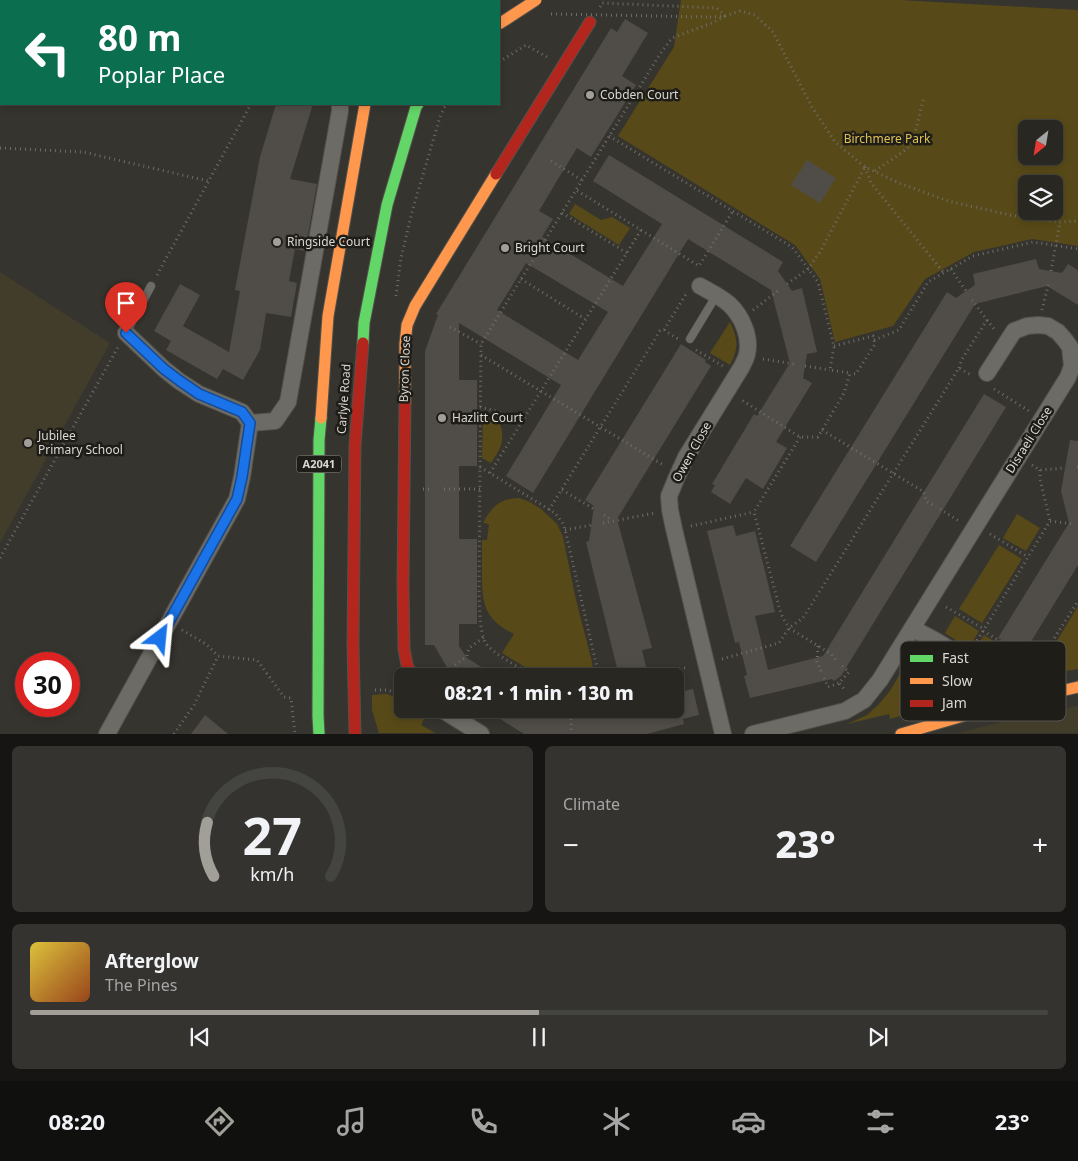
<!DOCTYPE html>
<meta charset="utf-8">
<style>
body{margin:0;font-family:"Noto Sans",sans-serif;background:#34332f;color:#f1f3f6;height:100vh;display:flex;flex-direction:column;font-size:19px;white-space:nowrap}
*{box-sizing:border-box;margin:0}
p{font-size:16px;color:#a5a5a5}
.icon{flex:none;width:28px;height:28px;fill:none;stroke:currentColor;stroke-width:2;stroke-linecap:round;stroke-linejoin:round}
.map{position:relative;height:734px;overflow:hidden}
.side{display:flex;flex-direction:column;gap:12px;padding:12px;background:#161513;flex:1}
.side>*{flex:none}
.hud{position:absolute;left:0px;top:0px;width:500px;height:105px;box-shadow:0 2px 8px #0003,0 0 0 1px #444440;background:#0b6e4f;color:#fff;overflow:hidden}
.needle{width:32px;rotate:210deg}
.fabs{position:absolute;left:1018px;top:120px;display:grid;gap:10px}
.fabs a{display:grid;place-items:center;width:45px;height:45px;border-radius:8px;background:#282722;box-shadow:0 2px 8px #0003,0 0 0 1px #444440;font-size:25px}
.speed{position:absolute;left:15px;top:652px;display:flex;gap:10px;font-size:25px;font-weight:700;text-align:center}
.speed>*{display:grid;place-content:center;width:65px;height:65px;border-radius:50%;background:#282722;box-shadow:0 2px 8px #0003,0 0 0 1px #444440;line-height:1}
.speed .limit{border:8px solid #d22;background:#fff;color:#111}
.pin{position:absolute;display:grid;place-items:center;width:42px;height:42px;color:#fff;margin:-51px -21px;border-radius:50% 50% 50% 0;rotate:-45deg;box-shadow:0 0 5px #0007}
.pin .icon{rotate:45deg}
.me{position:absolute;width:55px;margin:-28px;rotate:29deg;stroke-linejoin:round;filter:drop-shadow(0 0 4px #0008)}
.turn{display:flex;align-items:center;gap:18px;height:105px;padding:0 15px;font-size:22px}
.turn .icon{width:65px;height:65px;stroke-width:2.5}
.turn b{display:block;font-size:35px;line-height:42px}
.big{font-size:38px;font-weight:800;line-height:1.1}
.side .tile{flex:1;display:flex;flex-direction:column;justify-content:center;gap:8px;min-width:0;padding:0 18px;border-radius:8px;background:#34332f}
.side .dial{align-items:center;gap:0}
.dial svg{height:130px;overflow:visible;fill:none;stroke:#444440;stroke-width:7;stroke-linecap:round;text-anchor:middle}
.dial text{fill:#f1f3f6;stroke:none}
.song{display:flex;align-items:center;gap:15px}
.cover{width:60px;height:60px;border-radius:8px;background:linear-gradient(135deg,hsl(50 70% 55%),hsl(20 70% 35%))}
.played{height:5px;border-radius:2px;background:linear-gradient(90deg,#a19f98 50%,#444440 50%)}
.keys{display:flex;justify-content:space-around;direction:ltr}
.heat{display:flex;justify-content:space-between;align-items:center;font-size:28px;direction:ltr}
.side .tiles{flex:1;display:grid;gap:12px;grid-template-columns:1fr 1fr}
.tile:last-child{grid-column:span 2}
.trip{position:absolute;left:394px;top:668px;width:290px;height:50px;border-radius:8px;background:#282722;box-shadow:0 2px 8px #0003,0 0 0 1px #444440;font-weight:800;line-height:50px;text-align:center}
.menu{display:flex;height:80px;justify-content:space-around;align-items:center;background:#10100e;color:#a5a5a5}
.menu .icon{width:35px;height:35px}
.menu .current{color:#a19f98}
.menu b{font-size:22px;color:#f1f3f6}
.map>svg:first-child{display:block}
.education{fill:#423c2b}
.green{fill:#584a18;fill-rule:evenodd}
.building{fill:#504d48;fill-rule:evenodd}
.lines{fill:none;stroke-linecap:round;stroke-linejoin:round}
.lane-casing{stroke:#53514b;stroke-width:9}
.street-casing{stroke:#53514b;stroke-width:18}
.fast-casing{stroke:#53514b;stroke-width:13}
.slow-casing{stroke:#53514b;stroke-width:13}
.jam-casing{stroke:#53514b;stroke-width:13}
.path{stroke:#6e6d69;stroke-width:3;stroke-dasharray:1 4;stroke-linecap:butt}
.lane{stroke:#6d6b66;stroke-width:8}
.street{stroke:#6d6b66;stroke-width:16}
.fast{stroke:#63d668;stroke-width:11}
.slow{stroke:#ff974d;stroke-width:11}
.jam{stroke:#b3261e;stroke-width:11}
.slow-bridge-casing{stroke:#53514b;stroke-width:13;stroke-linecap:butt}
.path-bridge{stroke:#6e6d69;stroke-width:3;stroke-dasharray:1 4;stroke-linecap:butt}
.slow-bridge{stroke:#ff974d;stroke-width:11}
.route-casing{stroke:#114b97;stroke-width:12}
.route{stroke:#1a73e8;stroke-width:9}
.poi-dot{fill:#a19f98;stroke:#1f1d18;stroke-width:2}
.labels{text-anchor:middle;stroke-width:5;stroke-linejoin:round;paint-order:stroke}
.shield{fill:#1f1d18;stroke:#a3a19a;stroke-width:1}
.shield-label{font-size:11px;font-weight:bold;fill:#dbd9d1}
.poi-label{font-size:12px;fill:#dbd9d1;stroke:#1f1d18;text-anchor:start}
.park-label{font-size:12px;fill:#dfc055;stroke:#1f1d18}
.street-label{font-size:12px;fill:#dbd9d1;stroke:#1f1d18}
.key{fill:#1f1d18;stroke:#575550;stroke-width:1}
.key-label{font-size:14px;fill:#dbd9d1}
</style>
<div class="map">
<svg width="1078" height="734" viewBox="0 0 1078 734">
<rect width="100%" height="100%" fill="#36342e"/>
<path class="education" d="M 0,272 L 110,343 L 0,543 Z
M 1078,706 L 1078,733 L 958,733 L 1037,713 Z"/>
<path class="green" d="M 681,0 L 900,0 L 1078,10 L 1078,246 L 1032,239 L 974,252 L 925,279 L 893,326 L 835,342 L 820,279 L 795,245 L 618,136 L 674,47 ZM 1026,129 L 1054,129 L 1054,156 L 1026,156 ZM 1026,184 L 1054,184 L 1054,211 L 1026,211 Z
M 575,204 L 601,220 L 612,217 L 630,228 L 619,245 L 569,214 Z
M 730,322 C 738,339 739,348 730,365 L 710,353 Z
M 483,415 C 486,415 489,415 491,416 C 502,420 504,436 501,445 C 499,451 495,457 491,463 L 482,458 Z
M 519,498 L 530,502 L 541,509 L 557,524 L 563,537 L 576,600 L 592,662 L 593,669 L 588,676 L 540,676 L 502,653 L 514,634 C 486,620 482,606 482,576 C 482,564 482,552 482,540 L 487,540 L 489,524 L 483,523 C 492,506 500,499 519,498 Z
M 1017,514 L 1040,528 L 1026,551 L 1003,538 Z
M 999,545 L 1022,559 L 982,623 L 959,609 Z
M 1078,606 L 1078,669 L 1036,676 Z
M 955,616 L 979,631 L 967,651 L 957,641 L 945,633 Z
M 984,635 L 1038,668 L 1032,678 C 1017,682 995,692 984,674 C 980,667 979,660 971,655 Z
M 923,660 C 950,662 964,687 938,705 L 890,719 L 889,714 L 847,724 L 867,715 L 878,705 L 890,691 L 901,672 L 908,665 Z
M 387,694 L 402,700 L 402,709 L 419,709 L 427,714 L 421,725 L 435,733 L 379,733 L 372,710 L 372,695 Z"/>
<path class="building" d="M 625,19 L 648,33 L 622,76 L 636,85 L 591,157 L 577,148 L 558,179 L 539,211 L 553,219 L 542,237 L 623,286 L 662,224 L 593,181 L 609,155 L 783,262 L 778,271 L 792,291 L 802,288 L 817,352 L 807,354 L 803,378 L 812,383 L 776,442 L 787,448 L 763,489 L 746,478 L 730,504 L 711,492 L 715,485 L 712,484 L 754,414 L 757,416 L 790,363 L 771,290 L 688,239 L 533,493 L 506,476 L 561,385 L 459,323 L 459,380 L 477,380 L 477,466 L 459,466 L 459,539 L 477,539 L 477,624 L 459,624 L 459,646 L 467,658 L 496,676 L 452,676 L 434,645 L 425,645 L 425,351 L 438,315 L 436,314 L 611,28 L 617,32 ZM 526,263 L 608,312 L 578,360 L 497,310 Z
M 276,104 L 313,104 L 290,179 L 317,184 L 305,251 L 295,249 L 289,281 L 297,283 L 291,317 L 266,313 L 260,350 L 243,380 L 223,369 L 217,379 L 166,350 L 171,341 L 154,331 L 180,284 L 200,295 L 183,326 L 229,352 L 240,291 L 235,290 L 260,157 Z
M 807,160 L 836,178 L 820,203 L 791,185 Z
M 1036,259 L 1039,269 L 1062,273 L 1068,264 L 1078,270 L 1078,305 L 1047,286 L 975,304 L 816,562 L 790,546 L 947,292 L 956,298 L 975,285 L 973,274 Z
M 681,344 L 706,360 L 705,362 L 711,366 L 617,519 L 652,648 L 642,650 L 647,671 L 627,676 L 619,676 L 586,542 L 589,541 L 594,506 L 585,500 Z
M 984,394 L 1006,407 L 841,676 L 834,681 L 832,679 L 750,698 L 744,676 L 747,675 L 739,642 L 735,643 L 707,531 L 733,525 L 736,536 L 755,531 L 775,612 L 755,616 L 768,670 L 823,656 Z
M 1070,440 L 1078,441 L 1078,565 L 1024,653 L 998,638 L 1069,523 L 1061,491 Z
M 693,689 L 699,715 L 683,719 L 684,724 L 647,734 L 524,734 L 484,709 L 549,709 L 560,716 L 571,718 L 609,709 L 675,709 L 675,693 Z
M 205,715 L 228,734 L 191,734 Z"/>
<g class="lines">
<g class="lane-casing">
<path id="lane" d="M 126,333 L 151,286
M 690,339 L 716,296"/>
</g>
<g class="street-casing">
<path id="street" d="M 700,286 C 709,291 721,297 729,304 C 742,316 751,337 747,354 C 746,359 743,364 741,368 L 686,457 L 676,479 L 669,496 L 670,510 L 674,529 L 723,734
M 250,423 L 275,421 L 288,402 L 340,111 L 340,104
M 912,628 C 924,635 945,644 954,653 C 968,667 972,692 977,711
M 441,709 L 481,734
M 107,734 L 237,499 L 242,477 L 250,423 L 242,412 L 199,394 L 179,381 L 164,369 L 126,333
M 753,734 L 845,711 L 864,700 L 880,680 L 1068,377 L 1072,366 L 1070,347 L 1065,340 L 1058,332 L 1048,326 L 1038,325 L 1027,326 L 1014,331 L 987,373"/>
</g>
<g class="fast-casing">
<path id="fast" d="M 363,343 L 364,323 L 387,205 L 416,107 L 418,104
M 319,734 L 318,716 L 319,440 L 321,418"/>
</g>
<g class="slow-casing">
<path id="slow" d="M 405,402 L 405,344 L 407,325 L 415,306 L 496,174
M 321,418 L 328,316 L 365,104
M 901,734 L 1011,702 L 1078,687"/>
</g>
<g class="jam-casing">
<path id="jam" d="M 277,0 L 278,1
M 496,174 L 590,22
M 405,402 L 403,583 L 404,649 L 407,665 L 413,676
M 355,734 L 353,644 L 355,445 L 363,343"/>
</g>
<path class="path" d="M 0,1 L 6,0
M 412,1 L 412,0
M 600,7 L 602,3 L 717,8 L 725,16
M 710,17 L 725,16 L 740,11 L 755,15 L 773,32 L 812,107 L 835,142 L 865,167 L 899,183 L 948,201 L 1019,217 L 1060,222 L 1078,221
M 499,62 L 526,45 L 547,57
M 609,136 L 792,247 L 818,282 L 834,346 L 830,370 L 850,373 L 844,393 L 818,437 L 800,437 L 740,399
M 0,148 L 83,152 L 208,181
M 551,161 L 582,180
M 865,167 L 871,183 L 944,273
M 875,171 L 907,149 L 914,138 L 923,100
M 562,213 L 627,253
M 641,230 L 699,266 L 733,211
M 951,269 L 966,291
M 1051,271 L 1060,222
M 157,275 L 251,104
M 521,279 L 585,319
M 787,284 L 808,269 L 820,252 L 865,167
M 396,296 L 401,258 L 412,212 L 440,117 L 446,104
M 753,310 L 778,291
M 1042,310 L 1049,282
M 987,320 L 994,329
M 450,327 L 481,344
M 664,330 L 678,339
M 874,340 L 899,330 L 928,282 L 973,256 L 1033,242 L 1078,249
M 834,346 L 873,336 L 875,344 L 856,374 L 850,373
M 696,350 L 723,366
M 481,355 L 665,466
M 763,359 L 794,364
M 805,366 L 830,370
M 959,368 L 962,359 L 987,320 L 972,300
M 994,389 L 1029,411
M 480,407 L 499,412 L 520,424
M 822,430 L 924,492 L 926,501 L 936,507
M 800,437 L 754,512 L 781,614 L 789,628 L 831,654 L 838,662
M 1032,465 L 1040,470 L 1065,468
M 480,467 L 555,513 L 564,525 L 599,676
M 1077,467 L 1078,467
M 1040,470 L 1040,479 L 1050,521
M 490,473 L 641,230 L 576,190
M 423,489 L 432,489
M 444,489 L 480,489
M 562,490 L 594,509
M 940,509 L 959,521
M 549,510 L 660,331 L 664,330 L 686,294
M 604,515 L 612,520
M 603,523 L 655,513
M 691,526 L 754,512
M 565,530 L 592,525
M 990,534 L 1028,557
M 0,558 L 118,347
M 946,607 L 984,629
M 182,630 L 206,644 L 218,656 L 257,660 L 284,697 L 291,698 L 295,734
M 983,631 L 1038,664 L 1078,601
M 818,646 L 817,662 L 822,673
M 972,649 L 1050,521 L 1073,524
M 722,659 L 779,643 L 789,628 L 803,618 L 959,368 L 971,375
M 455,665 L 467,656 L 469,648 L 484,637
M 842,666 L 849,672 L 839,683 L 846,691
M 441,676 L 449,670
M 533,676 C 522,669 491,653 485,642 C 479,627 480,610 479,595 L 481,344 L 660,54 L 672,38 L 712,23 L 725,16
M 650,676 L 689,667
M 824,678 L 828,687 L 839,683
M 375,690 L 388,690 L 402,696
M 569,709 L 571,718 L 571,731
M 174,734 L 194,705 L 218,656"/>
<use href="#lane" class="lane"/>
<use href="#street" class="street"/>
<use href="#fast" class="fast"/>
<use href="#slow" class="slow"/>
<use href="#jam" class="jam"/>
<g class="slow-bridge-casing">
<path id="slow-bridge" d="M 499,24 L 536,0"/>
</g>
<path class="path-bridge" d="M 551,14 L 710,17"/>
<use href="#slow-bridge" class="slow-bridge"/>
</g>
<g class="lines">
<g class="route-casing">
<path id="route" d="M 126,333 L 164,369 L 180,381 L 199,394 L 242,412 L 250,423 L 242,477 L 237,499 L 160,638"/>
</g>
<use href="#route" class="route"/>
</g>
<g class="poi-dot">
<circle cx="590" cy="95" r="5"/>
<circle cx="277" cy="242" r="5"/>
<circle cx="505" cy="248" r="5"/>
<circle cx="442" cy="418" r="5"/>
<circle cx="28" cy="443" r="5"/>
</g>
<g class="labels">
<rect class="shield" x="296.5" y="455.5" width="45" height="17" rx="4"/>
<g class="shield-label">
<text x="319" y="468">A2041</text>
</g>
<g class="poi-label">
<text x="600" y="99">Cobden Court</text>
<text x="287" y="246">Ringside Court</text>
<text x="515" y="252">Bright Court</text>
<text x="452" y="422">Hazlitt Court</text>
<text x="38" y="440">Jubilee<tspan x="38" dy="14">Primary School</tspan></text>
</g>
<g class="park-label">
<text x="887" y="143">Birchmere Park</text>
</g>
<g class="street-label">
<text transform="translate(405 369) rotate(-88)" y="4">Byron Close</text>
<text transform="translate(344 399) rotate(-86)" y="4">Carlyle Road</text>
<text transform="translate(1029 440) rotate(-58)" y="4">Disraeli Close</text>
<text transform="translate(692 452) rotate(-61)" y="4">Owen Close</text>
</g>
</g>
<rect x="900" y="641" width="166" height="80" rx="8" class="key"/>
<rect x="910" y="655" width="23" height="7" fill="#63d668"/>
<rect x="910" y="678" width="23" height="6" fill="#ff974d"/>
<rect x="910" y="700" width="23" height="7" fill="#b3261e"/>
<g class="key-label">
<text x="942" y="663">Fast</text>
<text x="942" y="686">Slow</text>
<text x="942" y="708">Jam</text>
</g>
</svg>
<div class="fabs">
<a><svg class="needle" viewBox="-14 -14 28 28"><path d="M0-13l5 13h-10z" fill="#e53935"/><path d="M0 13l5-13h-10z" fill="#a5a5a5"/></svg></a>
<a><svg class="icon" aria-label="layers" viewBox="0 0 24 24"><path d="M12 4l9 5-9 5-9-5zM3 14l9 5 9-5"/></svg></a>
</div>
<div class="speed"><div class="limit">30</div></div>
<div class="pin" style="left:126px;top:333px;background:#d93025"><svg class="icon" aria-label="arrive" viewBox="0 0 24 24"><path d="M6 21V4h12l-3 4 3 4H6"/></svg></div>
<svg class="me" style="left:160px;top:638px" viewBox="-20 -20 40 40"><path d="M0-17L14 15 0 8-14 15z" fill="#1a73e8" stroke="#fff" stroke-width="4"/></svg>
<div class="trip">08:21 · 1 min · 130 m</div>
<div class="hud">
<div class="turn"><svg class="icon" aria-label="left" viewBox="0 0 24 24"><path d="M17 20v-9H6M10 6l-5 5 5 5"/></svg><div><b>80 m</b>Poplar Place</div></div>
</div>
</div>
<section class="side">
<div class="tiles">
<div class="tile dial"><svg viewBox="0 0 100 80">
<path d="M14 69A42 42 0 1 1 86 69"/>
<path d="M14 69A42 42 0 0 1 10 36" stroke="#a19f98"/>
<text x="50" y="56" font-size="32" font-weight="700">27</text>
<text x="50" y="72" font-size="11">km/h</text>
</svg></div>
<div class="tile"><p>Climate</p>
<div class="heat"><a>−</a><b class="big">23°</b><a>+</a></div>
</div>
<div class="tile">
<div class="song"><i class="cover"></i><div><b>Afterglow</b><p>The Pines</p></div></div>
<div class="played"></div>
<div class="keys"><svg class="icon" aria-label="previous" viewBox="0 0 24 24"><path d="M18 5L8 12l10 7zM5 5v14"/></svg><svg class="icon" aria-label="pause" viewBox="0 0 24 24"><path d="M8 5v14M16 5v14"/></svg><svg class="icon" aria-label="next" viewBox="0 0 24 24"><path d="M6 5l10 7-10 7zM19 5v14"/></svg></div>
</div>
</div>
</section>
<nav class="menu">
<b>08:20</b>
<svg class="icon current" aria-label="directions" viewBox="0 0 24 24"><path d="M12 3l9 9-9 9-9-9zM9 14v-3h6M13 9l2 2-2 2"/></svg>
<svg class="icon" aria-label="music" viewBox="0 0 24 24"><path d="M9 18V5l10-2v13"/><circle cx="6" cy="18" r="3"/><circle cx="16" cy="16" r="3"/></svg>
<svg class="icon" aria-label="phone" viewBox="0 0 24 24"><path d="M5 4h4l2 5-3 2q2 4 5 5l2-3 5 2v4C11 20 4 13 5 4z"/></svg>
<svg class="icon" aria-label="climate" viewBox="0 0 24 24"><path d="M12 3v18M4 7l16 10M4 17L20 7"/></svg>
<svg class="icon" aria-label="car" viewBox="0 0 24 24"><path d="M5 17H2v-5l4-1 3-4h7l3 4 3 1v5h-3M9 17h6M6 11h13"/><circle cx="7" cy="17" r="2"/><circle cx="17" cy="17" r="2"/></svg>
<svg class="icon" aria-label="filters" viewBox="0 0 24 24"><path d="M4 7h16M4 17h16"/><circle cx="9" cy="7" r="2"/><circle cx="15" cy="17" r="2"/></svg>
<b>23°</b>
</nav>
